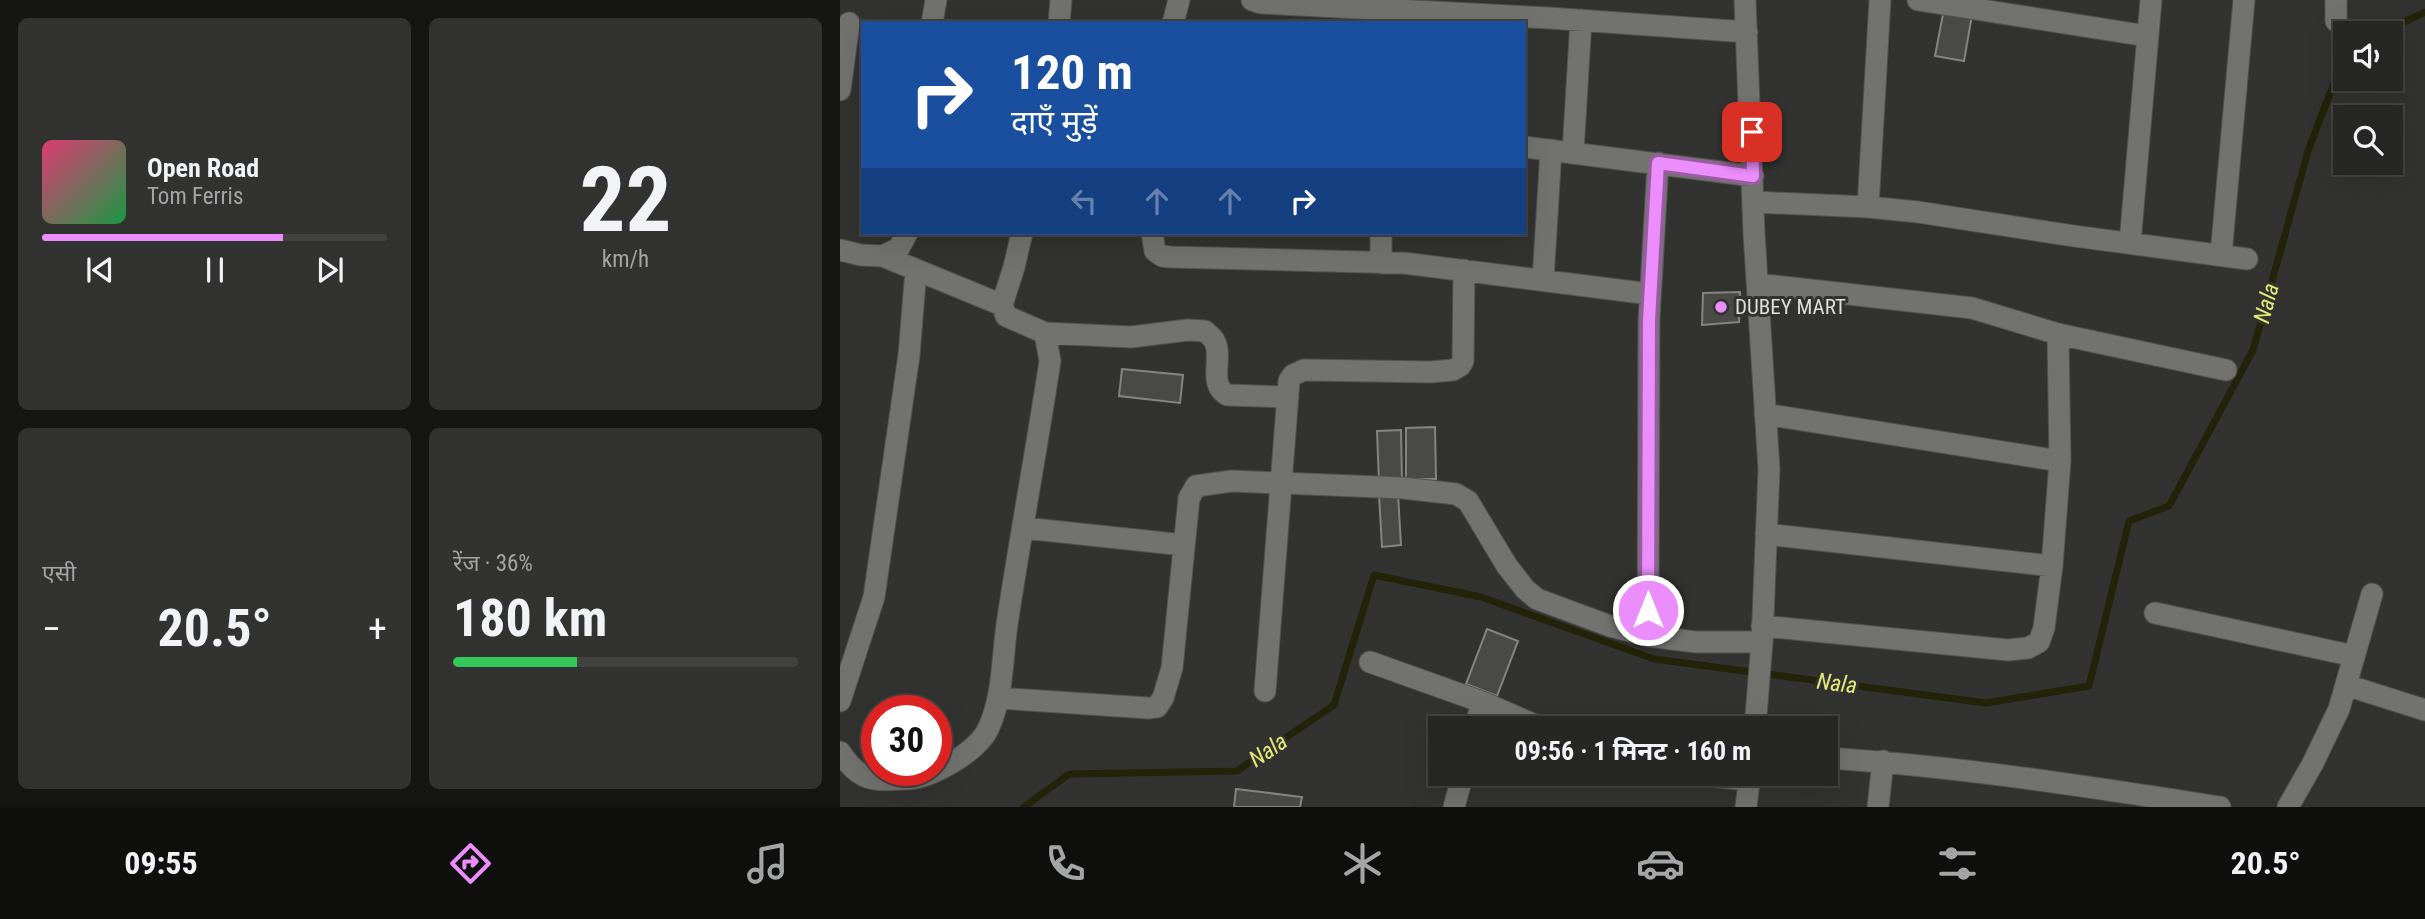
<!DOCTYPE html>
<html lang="hi">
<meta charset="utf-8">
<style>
body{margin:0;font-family:"Roboto Condensed","Noto Sans Devanagari",sans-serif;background:#323231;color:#f1f3f6;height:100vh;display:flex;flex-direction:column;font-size:26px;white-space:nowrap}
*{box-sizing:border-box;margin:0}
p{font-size:23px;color:#a4a5a6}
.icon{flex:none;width:38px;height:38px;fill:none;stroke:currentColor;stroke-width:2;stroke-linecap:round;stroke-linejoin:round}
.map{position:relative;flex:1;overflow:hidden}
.details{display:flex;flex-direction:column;gap:18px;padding:18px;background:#151514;width:840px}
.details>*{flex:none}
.top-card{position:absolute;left:21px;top:21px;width:665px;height:214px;border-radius:0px;box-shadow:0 7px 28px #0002,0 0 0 2px #424341;background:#1a4fa0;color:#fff;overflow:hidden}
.buttons{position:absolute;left:1493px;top:21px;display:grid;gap:14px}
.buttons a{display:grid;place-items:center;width:70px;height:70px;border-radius:0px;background:#262624;box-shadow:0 7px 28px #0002,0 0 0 2px #424341;font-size:35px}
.speed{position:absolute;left:21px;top:695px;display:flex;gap:14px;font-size:35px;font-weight:700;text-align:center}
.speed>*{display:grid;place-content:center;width:91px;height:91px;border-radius:50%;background:#262624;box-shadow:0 7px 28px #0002,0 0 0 2px #424341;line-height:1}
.speed .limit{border:10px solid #d22;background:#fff;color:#111}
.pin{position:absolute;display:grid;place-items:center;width:60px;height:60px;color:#fff;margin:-30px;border-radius:14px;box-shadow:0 4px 10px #0006}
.me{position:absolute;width:77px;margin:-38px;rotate:0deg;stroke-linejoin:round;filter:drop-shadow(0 0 5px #0008)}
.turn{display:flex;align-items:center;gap:24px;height:147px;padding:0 35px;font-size:32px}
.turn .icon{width:91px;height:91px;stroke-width:2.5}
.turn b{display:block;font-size:49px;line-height:60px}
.lanes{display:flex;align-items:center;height:66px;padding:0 35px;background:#0003;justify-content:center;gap:35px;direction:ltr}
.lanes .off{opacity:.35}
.big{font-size:52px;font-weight:700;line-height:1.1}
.details .tile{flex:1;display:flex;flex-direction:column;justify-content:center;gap:10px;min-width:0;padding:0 24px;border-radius:10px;background:#323231}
.details .dial{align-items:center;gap:0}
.dial b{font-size:91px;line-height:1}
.song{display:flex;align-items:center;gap:21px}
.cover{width:84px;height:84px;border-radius:10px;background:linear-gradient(135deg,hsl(340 70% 55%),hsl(140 70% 35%))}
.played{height:7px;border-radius:4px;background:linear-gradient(90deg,#eb8dfb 70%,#424341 70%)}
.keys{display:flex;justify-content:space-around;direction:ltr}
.heat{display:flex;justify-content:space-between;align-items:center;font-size:38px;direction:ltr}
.charge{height:10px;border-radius:5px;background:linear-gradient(90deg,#34c759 36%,#424341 0)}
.details .tiles{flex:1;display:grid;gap:18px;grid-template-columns:repeat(2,1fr)}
.trip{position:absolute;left:588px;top:716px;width:410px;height:70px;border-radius:0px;background:#262624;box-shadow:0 7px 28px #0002,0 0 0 2px #424341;font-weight:700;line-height:70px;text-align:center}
.menu{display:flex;height:112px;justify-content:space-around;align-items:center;background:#0f0f0e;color:#a4a5a6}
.menu .icon{width:49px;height:49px}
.menu .selected{color:#eb8dfb}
.menu b{font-size:32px;color:#f1f3f6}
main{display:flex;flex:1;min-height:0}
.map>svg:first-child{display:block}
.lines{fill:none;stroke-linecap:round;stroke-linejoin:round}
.stream{stroke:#222308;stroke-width:7}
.building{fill:#494946;stroke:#848581;stroke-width:2}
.street-casing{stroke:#51514f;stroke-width:23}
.street{stroke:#72736f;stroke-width:21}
.route-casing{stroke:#995ca3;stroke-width:18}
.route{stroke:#eb8dfb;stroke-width:12}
.poi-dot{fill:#eb8dfb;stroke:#323330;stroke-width:2.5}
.labels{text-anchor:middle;stroke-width:6;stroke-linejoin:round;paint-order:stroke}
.poi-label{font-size:21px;fill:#dfdfdd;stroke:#323330;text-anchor:start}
.water-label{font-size:23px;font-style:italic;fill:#e3ea76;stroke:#323330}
</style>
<main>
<section class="details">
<div class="tiles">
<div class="tile">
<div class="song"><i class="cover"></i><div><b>Open Road</b><p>Tom Ferris</p></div></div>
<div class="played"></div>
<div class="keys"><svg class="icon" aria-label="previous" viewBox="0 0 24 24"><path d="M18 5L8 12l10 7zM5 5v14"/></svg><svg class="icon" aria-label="pause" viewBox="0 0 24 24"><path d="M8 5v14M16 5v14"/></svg><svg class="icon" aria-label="next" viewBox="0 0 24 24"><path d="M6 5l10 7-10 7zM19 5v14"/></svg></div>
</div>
<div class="tile dial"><b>22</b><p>km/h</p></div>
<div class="tile"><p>एसी</p>
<div class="heat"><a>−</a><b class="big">20.5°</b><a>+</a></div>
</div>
<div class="tile"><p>रेंज · 36%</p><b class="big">180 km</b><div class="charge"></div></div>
</div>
</section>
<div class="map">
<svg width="1585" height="807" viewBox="0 0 1585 807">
<rect width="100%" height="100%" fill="#323330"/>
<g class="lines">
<path class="stream" d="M 1541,33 L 1585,12
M 184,807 L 229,774 L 397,771 L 494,705 L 534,575 L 641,597 L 814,659 L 1146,703 L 1249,686 L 1289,521 L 1329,506 L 1413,350 L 1468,151 L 1505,54"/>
</g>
<path class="building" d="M 1103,14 L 1132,15 L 1124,61 L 1095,56 Z
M 900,292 L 899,322 L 862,325 L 863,293 Z
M 282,369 L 343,375 L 340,403 L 279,396 Z
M 595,427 L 596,479 L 566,479 L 566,428 Z
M 561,430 L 562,481 L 539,482 L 537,431 Z
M 558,494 L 561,545 L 542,547 L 539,495 Z
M 647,629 L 678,641 L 657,696 L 626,684 Z
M 396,789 L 462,797 L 460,807 L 394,807 Z"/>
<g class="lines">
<g class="street-casing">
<path id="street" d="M 412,0 L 421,3 L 709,18 L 907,32
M 905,0 L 914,233 L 929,469 L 922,642 L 915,728
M 1078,0 L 1307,36
M 1496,21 L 1496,0
M 92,23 L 96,0
M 219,23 L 221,0
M 333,23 L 339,0
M 0,90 L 9,23
M 684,147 L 913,176
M 733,152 L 741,20
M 914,202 L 1028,207 L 1078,212 L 1234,236 L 1407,259
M 1028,207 L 1040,0
M 312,233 L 315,251 L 322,256 L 330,257 L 564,263 L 810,294
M 1290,243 L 1311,0
M 0,250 L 21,255 L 43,256 L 162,305
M 1381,255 L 1404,0
M 43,256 L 59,248 L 67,233
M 541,263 L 541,233
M 703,280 L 711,150
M 918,284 L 1132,308 L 1218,334 L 1386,370
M 205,333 L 291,337 L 348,330 L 365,331 C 368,334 371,336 374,340 C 384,357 367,383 387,395 L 448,397
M 925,414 L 1220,461
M 184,528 L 344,545
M 926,534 L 1212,566
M 1315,613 L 1514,656
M 922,626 L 1168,650 L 1188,648 L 1199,642 L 1204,628 L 1212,566 L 1220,461 L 1218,334
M 808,636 L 809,320 L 818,163
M 530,662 L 642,702 L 702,728
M 1506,685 L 1585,710
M 425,691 L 449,381 L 453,375 L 464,370 L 591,372 L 613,370 L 620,366 L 623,361 L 624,270
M 158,698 L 308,708 L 317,707 L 323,698 L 332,668 L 349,498 L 356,486 L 392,481 L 563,488 L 616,494 L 628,501 L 667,566 L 685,589 L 697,599 L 770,626 L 808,636 L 856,642 L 922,642
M 0,701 L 34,597 L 69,355 L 76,270
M 635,728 L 642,702
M 0,752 C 20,782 33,781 67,779 C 92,778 139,751 149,727 C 164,694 162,653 168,618 C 181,532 197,447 210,361 L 205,333 L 166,316 L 162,305 L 174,267 L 182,233
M 985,758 C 1118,766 1249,787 1380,807
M 847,774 L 909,780
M 614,807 L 623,774
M 906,807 L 910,774
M 1038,807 L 1043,761
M 1448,807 L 1473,763 L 1499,709 L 1532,594"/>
</g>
<use href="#street" class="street"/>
</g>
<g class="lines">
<g class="route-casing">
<path id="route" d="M 808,610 L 809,320 L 818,163 L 913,176 L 912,132"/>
</g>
<use href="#route" class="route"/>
</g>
<circle class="poi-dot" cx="881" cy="307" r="7"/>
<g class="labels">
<g class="poi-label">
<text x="895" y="314">DUBEY MART</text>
</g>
<g class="water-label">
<text transform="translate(1426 303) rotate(-75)" y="8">Nala</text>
<text transform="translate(997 683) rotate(7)" y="8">Nala</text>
<text transform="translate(428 750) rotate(-34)" y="8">Nala</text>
</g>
</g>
</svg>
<div class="buttons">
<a><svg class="icon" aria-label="sound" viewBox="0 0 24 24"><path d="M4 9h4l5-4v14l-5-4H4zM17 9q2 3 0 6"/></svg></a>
<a><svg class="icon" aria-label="search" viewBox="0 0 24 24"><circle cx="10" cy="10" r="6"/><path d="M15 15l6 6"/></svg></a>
</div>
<div class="speed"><div class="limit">30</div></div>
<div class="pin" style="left:912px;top:132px;background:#d93025"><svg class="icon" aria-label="arrive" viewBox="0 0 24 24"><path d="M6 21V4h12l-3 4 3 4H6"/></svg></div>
<svg class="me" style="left:808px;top:610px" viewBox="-20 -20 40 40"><circle r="17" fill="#eb8dfb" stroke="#fff" stroke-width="3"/><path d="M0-11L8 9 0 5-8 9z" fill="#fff"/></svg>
<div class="trip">09:56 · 1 मिनट · 160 m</div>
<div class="top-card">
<div class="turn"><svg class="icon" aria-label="right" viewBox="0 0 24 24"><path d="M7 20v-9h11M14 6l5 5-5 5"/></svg><div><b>120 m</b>दाएँ मुड़ें</div></div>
<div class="lanes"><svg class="icon off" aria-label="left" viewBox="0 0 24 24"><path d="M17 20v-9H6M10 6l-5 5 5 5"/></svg><svg class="icon off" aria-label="ahead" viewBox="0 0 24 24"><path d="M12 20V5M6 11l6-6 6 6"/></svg><svg class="icon off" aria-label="ahead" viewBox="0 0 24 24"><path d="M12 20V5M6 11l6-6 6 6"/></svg><svg class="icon" aria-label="right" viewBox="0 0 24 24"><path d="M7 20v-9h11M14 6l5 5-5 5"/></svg></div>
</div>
</div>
</main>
<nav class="menu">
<b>09:55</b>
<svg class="icon selected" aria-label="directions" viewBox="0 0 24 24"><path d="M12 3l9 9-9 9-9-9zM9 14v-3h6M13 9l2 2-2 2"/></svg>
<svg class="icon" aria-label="music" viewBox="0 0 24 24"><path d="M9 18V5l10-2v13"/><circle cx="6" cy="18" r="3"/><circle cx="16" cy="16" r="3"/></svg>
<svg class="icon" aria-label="phone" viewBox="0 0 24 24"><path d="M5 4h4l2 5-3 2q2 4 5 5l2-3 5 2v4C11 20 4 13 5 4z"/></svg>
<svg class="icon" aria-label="climate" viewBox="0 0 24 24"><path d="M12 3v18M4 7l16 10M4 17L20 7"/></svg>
<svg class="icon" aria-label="car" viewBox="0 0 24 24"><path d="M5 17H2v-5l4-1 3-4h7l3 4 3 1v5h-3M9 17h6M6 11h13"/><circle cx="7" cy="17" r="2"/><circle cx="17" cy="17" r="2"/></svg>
<svg class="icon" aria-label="filters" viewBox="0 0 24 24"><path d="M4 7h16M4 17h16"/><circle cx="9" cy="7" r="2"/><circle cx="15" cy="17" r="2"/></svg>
<b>20.5°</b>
</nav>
